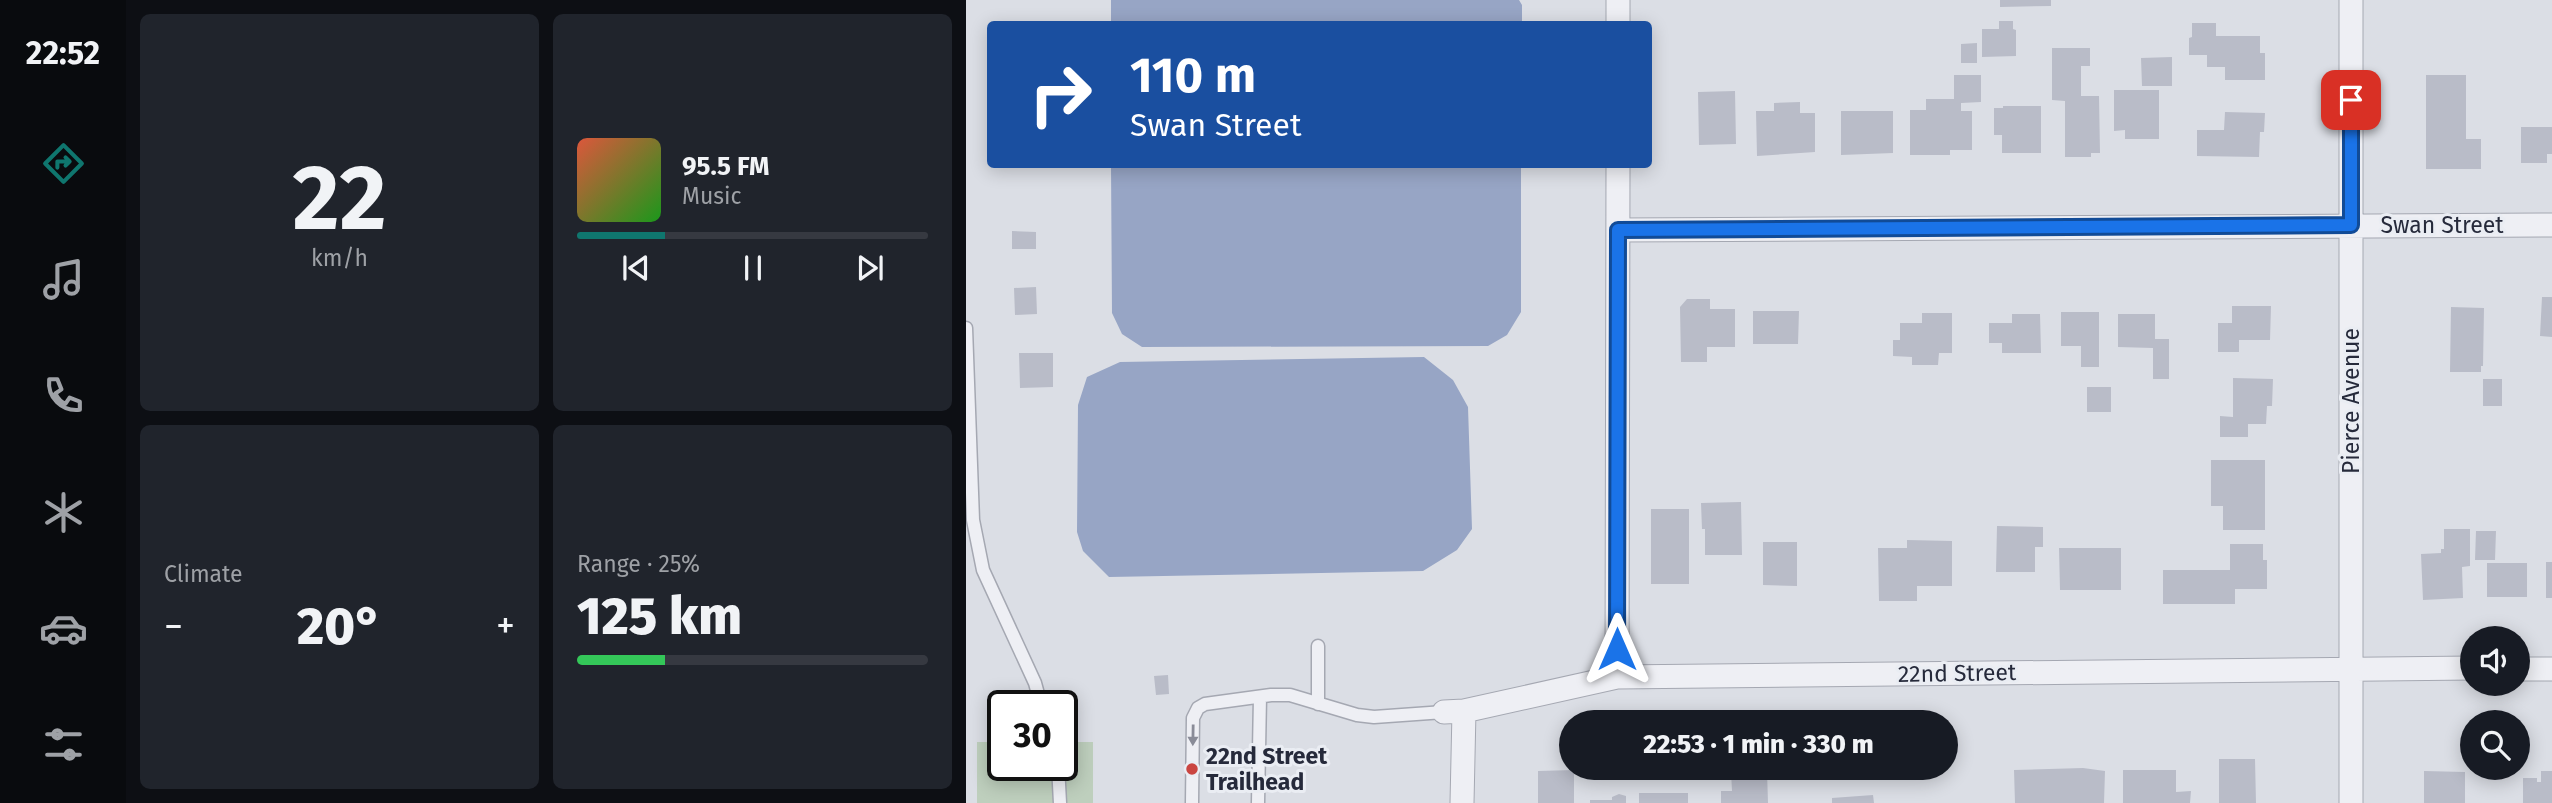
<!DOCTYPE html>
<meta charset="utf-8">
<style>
body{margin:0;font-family:"Fira Sans",sans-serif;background:#20242c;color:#f1f3f6;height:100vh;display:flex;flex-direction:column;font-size:26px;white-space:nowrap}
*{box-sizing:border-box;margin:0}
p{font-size:23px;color:#9ea1a6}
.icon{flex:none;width:38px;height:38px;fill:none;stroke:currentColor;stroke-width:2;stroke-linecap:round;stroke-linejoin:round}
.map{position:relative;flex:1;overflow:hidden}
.side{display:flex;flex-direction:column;gap:14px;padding:14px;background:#0d0f14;width:840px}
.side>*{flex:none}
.hud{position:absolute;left:21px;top:21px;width:665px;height:147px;border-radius:7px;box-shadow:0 4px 18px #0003;background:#1a4fa0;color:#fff;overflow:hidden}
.controls{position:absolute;left:1494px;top:626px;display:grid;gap:14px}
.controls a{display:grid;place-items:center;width:70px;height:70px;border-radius:50%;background:#171b24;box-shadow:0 4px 18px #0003;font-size:35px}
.speed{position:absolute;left:21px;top:690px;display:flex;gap:14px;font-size:35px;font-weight:700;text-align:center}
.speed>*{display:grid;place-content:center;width:91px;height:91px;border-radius:50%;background:#171b24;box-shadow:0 4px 18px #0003;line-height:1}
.speed .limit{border:4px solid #111;border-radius:10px;background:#fff;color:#111}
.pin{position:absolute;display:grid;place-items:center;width:60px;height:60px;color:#fff;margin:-30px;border-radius:14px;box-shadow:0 4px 10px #0006}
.me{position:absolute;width:77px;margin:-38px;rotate:0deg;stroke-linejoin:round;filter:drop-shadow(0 0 5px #0008)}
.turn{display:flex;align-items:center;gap:24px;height:147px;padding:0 28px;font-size:32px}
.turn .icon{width:91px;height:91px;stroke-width:2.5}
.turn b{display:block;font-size:49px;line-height:60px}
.big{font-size:52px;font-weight:800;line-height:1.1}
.side .card{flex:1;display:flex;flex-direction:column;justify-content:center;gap:10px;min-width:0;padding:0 24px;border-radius:10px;background:#20242c}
.side .dial{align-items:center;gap:0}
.dial b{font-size:91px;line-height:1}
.song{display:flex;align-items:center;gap:21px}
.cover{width:84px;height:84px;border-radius:10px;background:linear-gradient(135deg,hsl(10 70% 55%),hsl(120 70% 35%))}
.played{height:7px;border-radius:4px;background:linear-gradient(90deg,#0f766e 25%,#363941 25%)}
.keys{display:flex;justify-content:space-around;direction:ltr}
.heat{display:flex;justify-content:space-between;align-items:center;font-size:38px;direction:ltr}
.charge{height:10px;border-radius:5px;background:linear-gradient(90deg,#34c759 25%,#363941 0)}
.side .tiles{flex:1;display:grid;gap:14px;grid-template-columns:repeat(2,1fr)}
.trip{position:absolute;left:593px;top:710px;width:399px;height:70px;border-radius:35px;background:#171b24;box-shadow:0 4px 18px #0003;font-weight:800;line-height:70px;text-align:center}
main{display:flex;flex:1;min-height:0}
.tab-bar{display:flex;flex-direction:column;width:126px;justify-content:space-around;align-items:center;background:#090b0e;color:#9ea1a6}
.tab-bar .icon{width:49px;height:49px}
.tab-bar .active{color:#0f766e}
.tab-bar b{font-size:32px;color:#f1f3f6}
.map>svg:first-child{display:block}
.green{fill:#becfbd}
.water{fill:#97a5c5}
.building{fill:#b9bcc8}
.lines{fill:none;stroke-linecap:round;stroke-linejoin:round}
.lane-casing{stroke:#a5a8b2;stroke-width:15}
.street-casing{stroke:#a5a8b2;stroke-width:25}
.lane{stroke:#eeeff4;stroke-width:12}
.street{stroke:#eeeff4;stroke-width:23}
.oneway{fill:#8a8c98}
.route-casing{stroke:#114b97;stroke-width:18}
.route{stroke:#1a73e8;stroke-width:12}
.poi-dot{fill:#ca4541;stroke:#eaedf3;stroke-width:2.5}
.labels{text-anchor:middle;stroke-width:6;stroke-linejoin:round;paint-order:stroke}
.street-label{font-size:23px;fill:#262a3b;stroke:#eaedf3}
.poi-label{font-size:23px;font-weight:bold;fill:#262a3b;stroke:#eaedf3;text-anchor:start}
</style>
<main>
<nav class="tab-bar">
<b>22:52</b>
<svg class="icon active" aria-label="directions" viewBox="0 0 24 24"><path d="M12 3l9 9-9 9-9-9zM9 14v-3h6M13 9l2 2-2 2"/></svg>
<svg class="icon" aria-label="music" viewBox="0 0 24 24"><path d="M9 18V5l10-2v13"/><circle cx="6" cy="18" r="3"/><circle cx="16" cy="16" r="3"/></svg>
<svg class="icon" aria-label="phone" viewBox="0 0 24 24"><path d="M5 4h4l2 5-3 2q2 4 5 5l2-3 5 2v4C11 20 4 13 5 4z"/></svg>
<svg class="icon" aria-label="climate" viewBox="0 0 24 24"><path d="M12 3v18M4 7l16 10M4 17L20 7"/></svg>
<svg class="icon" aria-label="car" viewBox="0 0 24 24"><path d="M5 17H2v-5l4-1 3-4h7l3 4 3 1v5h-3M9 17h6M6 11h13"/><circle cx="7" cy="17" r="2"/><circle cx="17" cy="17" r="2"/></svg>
<svg class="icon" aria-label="filters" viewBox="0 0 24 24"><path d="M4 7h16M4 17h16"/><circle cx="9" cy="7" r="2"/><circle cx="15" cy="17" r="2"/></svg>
</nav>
<section class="side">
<div class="tiles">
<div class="card dial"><b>22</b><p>km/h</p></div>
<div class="card">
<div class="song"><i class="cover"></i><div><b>95.5 FM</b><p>Music</p></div></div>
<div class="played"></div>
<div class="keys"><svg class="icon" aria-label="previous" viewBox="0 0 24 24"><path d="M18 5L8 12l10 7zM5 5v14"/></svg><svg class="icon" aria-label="pause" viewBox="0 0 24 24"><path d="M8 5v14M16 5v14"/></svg><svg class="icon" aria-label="next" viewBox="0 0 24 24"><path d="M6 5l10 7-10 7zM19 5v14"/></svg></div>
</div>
<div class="card"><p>Climate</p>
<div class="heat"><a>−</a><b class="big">20°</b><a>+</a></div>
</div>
<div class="card"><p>Range · 25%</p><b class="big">125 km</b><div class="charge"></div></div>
</div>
</section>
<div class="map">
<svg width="1586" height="803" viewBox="0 0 1586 803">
<rect width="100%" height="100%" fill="#dbdee5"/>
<path class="green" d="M 11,742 L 37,742 L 37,765 L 96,765 L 96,742 L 127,742 L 127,803 L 11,803 Z"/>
<path class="water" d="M 145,0 L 553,0 L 556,5 L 556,24 L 145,24 Z
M 145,165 L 555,165 L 555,312 L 541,335 L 522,346 L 176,347 L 156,334 L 146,313 Z
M 458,357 L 487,380 L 502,407 L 506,529 L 491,550 L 457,571 L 143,577 L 117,551 L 111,532 L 112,405 L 121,377 L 154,362 Z"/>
<path class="building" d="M 1034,0 L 1085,0 L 1085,6 L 1034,7 Z
M 1033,21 L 1047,21 L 1047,29 L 1050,30 L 1050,56 L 1016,57 L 1016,29 L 1033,29 Z
M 1226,23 L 1250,23 L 1250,36 L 1294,36 L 1294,53 L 1299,53 L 1299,80 L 1259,80 L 1259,67 L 1241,67 L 1241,55 L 1223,55 L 1223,38 L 1226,37 Z
M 1011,43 L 1011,63 L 995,63 L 995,44 Z
M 1086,48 L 1124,48 L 1124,66 L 1115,66 L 1115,96 L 1133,96 L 1134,153 L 1125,153 L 1125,157 L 1099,157 L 1099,101 L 1086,100 Z
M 1206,57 L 1206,86 L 1176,86 L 1175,58 Z
M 988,75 L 1015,75 L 1015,102 L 995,103 L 995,111 L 1006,111 L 1006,150 L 984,150 L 984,155 L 944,155 L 944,110 L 960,110 L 960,99 L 988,99 Z
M 1460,75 L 1500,75 L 1500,139 L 1515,139 L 1515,169 L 1460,169 Z
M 1148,90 L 1193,90 L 1193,139 L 1159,139 L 1159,130 L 1148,131 Z
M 769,91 L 770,144 L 733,145 L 732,92 Z
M 834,102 L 834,113 L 849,113 L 849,152 L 791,156 L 790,111 L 808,111 L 808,103 Z
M 1037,106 L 1075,106 L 1075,153 L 1036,153 L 1036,135 L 1028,135 L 1028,108 L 1037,108 Z
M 875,111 L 927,111 L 927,153 L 875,155 Z
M 1259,112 L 1299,113 L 1298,132 L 1294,132 L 1293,157 L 1231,156 L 1231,130 L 1258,130 Z
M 1555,127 L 1586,127 L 1586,154 L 1581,154 L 1581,163 L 1555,163 Z
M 46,231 L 70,232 L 70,249 L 46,249 Z
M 70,287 L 71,314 L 49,315 L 48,288 Z
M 1576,297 L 1586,297 L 1586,337 L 1574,336 Z
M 721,299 L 744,299 L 744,309 L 769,309 L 769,347 L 741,347 L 741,362 L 715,362 L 714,307 Z
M 1266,306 L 1305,306 L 1304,340 L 1273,340 L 1273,352 L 1252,352 L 1252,323 L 1266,323 Z
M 1485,307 L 1518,308 L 1517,366 L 1515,366 L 1515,372 L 1484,372 Z
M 787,311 L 833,311 L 832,344 L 787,344 Z
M 1095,312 L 1133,312 L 1133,367 L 1115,367 L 1115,346 L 1095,346 Z
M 956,313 L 986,313 L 986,353 L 973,353 L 972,365 L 946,365 L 946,357 L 927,356 L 927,340 L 934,340 L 934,323 L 956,323 Z
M 1046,314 L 1074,314 L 1075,353 L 1036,353 L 1036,343 L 1023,343 L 1023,323 L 1046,323 Z
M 1152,314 L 1189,314 L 1189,339 L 1203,339 L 1203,379 L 1187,379 L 1187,348 L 1152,347 Z
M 53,353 L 87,353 L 87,387 L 54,388 Z
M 1267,378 L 1307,379 L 1306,406 L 1301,406 L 1300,424 L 1282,424 L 1282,437 L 1254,437 L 1254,416 L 1267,417 Z
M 1517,379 L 1536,379 L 1536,406 L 1517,406 Z
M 1121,387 L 1145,387 L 1145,412 L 1121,412 Z
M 1245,460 L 1299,460 L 1299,530 L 1257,530 L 1257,506 L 1245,506 Z
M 775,502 L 776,555 L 739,555 L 739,529 L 736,529 L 735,503 Z
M 685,509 L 723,509 L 723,584 L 685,584 Z
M 1031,526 L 1077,527 L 1077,547 L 1069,547 L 1069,572 L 1030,572 Z
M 1478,529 L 1504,529 L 1504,566 L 1496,567 L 1497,598 L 1457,600 L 1455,554 L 1475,553 L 1475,549 L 1478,549 Z
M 1510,531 L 1530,531 L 1529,560 L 1509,560 Z
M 941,540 L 986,541 L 986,586 L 951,586 L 951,601 L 913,601 L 912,548 L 941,548 Z
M 797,542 L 831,542 L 831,586 L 797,585 Z
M 1264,544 L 1297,544 L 1297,560 L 1301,560 L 1301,589 L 1269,589 L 1269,604 L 1197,604 L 1197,570 L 1264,570 Z
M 1093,548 L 1155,548 L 1155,590 L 1094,590 Z
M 1580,562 L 1586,562 L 1586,598 L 1580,598 Z
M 1521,563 L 1561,563 L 1561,597 L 1521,597 Z
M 202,675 L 203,694 L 190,695 L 188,676 Z
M 1253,759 L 1289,759 L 1290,803 L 1253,803 Z
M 1117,768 L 1139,771 L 1138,803 L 1049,803 L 1048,770 Z
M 608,770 L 608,803 L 572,803 L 572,771 Z
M 1157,770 L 1210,770 L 1210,792 L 1225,791 L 1224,803 L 1157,803 Z
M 801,771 L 802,803 L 755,803 L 755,791 L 766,791 L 765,772 Z
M 1458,771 L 1499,772 L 1499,803 L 1458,803 Z
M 1575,771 L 1586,771 L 1586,803 L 1557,803 L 1557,778 L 1571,778 L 1571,782 L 1575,782 Z
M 673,793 L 722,793 L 722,803 L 673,803 Z
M 653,794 L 660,796 L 660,803 L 624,803 L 624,800 L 646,800 L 646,797 Z
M 907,795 L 908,803 L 866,803 L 866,798 Z"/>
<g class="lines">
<g class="lane-casing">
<path id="lane" d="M 0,328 L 7,520 L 17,570 L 69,683 L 75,705
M 352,646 L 352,704
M 92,765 L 94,803
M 226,803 L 227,718 L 232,708 L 239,704 L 305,695 L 324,695 L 391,715 L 408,717 L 478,712
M 292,803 L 294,697"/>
</g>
<g class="street-casing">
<path id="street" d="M 652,24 L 652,0
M 652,230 L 1586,225
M 1552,669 L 1586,669
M 651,677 L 652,164
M 478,712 L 498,711 L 651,677 L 1507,668
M 496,803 L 498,711
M 1385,803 L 1385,0"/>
</g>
<use href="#lane" class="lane"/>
<use href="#street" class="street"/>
</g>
<defs><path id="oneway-solid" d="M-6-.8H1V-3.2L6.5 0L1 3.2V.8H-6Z" transform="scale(1.75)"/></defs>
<use class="oneway" href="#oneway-solid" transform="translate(227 735) rotate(91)"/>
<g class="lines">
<g class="route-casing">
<path id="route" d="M 651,649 L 652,230 L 1385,225 L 1385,100"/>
</g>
<use href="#route" class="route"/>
</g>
<circle class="poi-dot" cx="226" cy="769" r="7"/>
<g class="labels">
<g class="street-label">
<text x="1476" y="233">Swan Street</text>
<text transform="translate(1385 401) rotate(-90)" y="8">Pierce Avenue</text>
<text transform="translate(991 673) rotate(-1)" y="8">22nd Street</text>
</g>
<g class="poi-label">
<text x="240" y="764">22nd Street<tspan x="240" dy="26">Trailhead</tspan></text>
</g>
</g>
</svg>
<div class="controls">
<a><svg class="icon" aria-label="sound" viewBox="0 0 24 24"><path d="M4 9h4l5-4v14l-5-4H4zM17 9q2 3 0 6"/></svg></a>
<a><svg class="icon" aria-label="search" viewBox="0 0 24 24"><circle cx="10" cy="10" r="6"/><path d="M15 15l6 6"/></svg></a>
</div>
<div class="speed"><div class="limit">30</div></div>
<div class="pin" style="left:1385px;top:100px;background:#d93025"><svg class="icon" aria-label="arrive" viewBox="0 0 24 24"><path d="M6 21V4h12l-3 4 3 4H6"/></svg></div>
<svg class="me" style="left:651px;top:649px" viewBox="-20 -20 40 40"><path d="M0-17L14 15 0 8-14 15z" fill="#1a73e8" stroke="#fff" stroke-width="4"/></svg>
<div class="trip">22:53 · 1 min · 330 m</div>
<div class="hud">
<div class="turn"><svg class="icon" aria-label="right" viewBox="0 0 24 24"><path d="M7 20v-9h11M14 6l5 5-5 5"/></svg><div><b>110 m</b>Swan Street</div></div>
</div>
</div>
</main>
